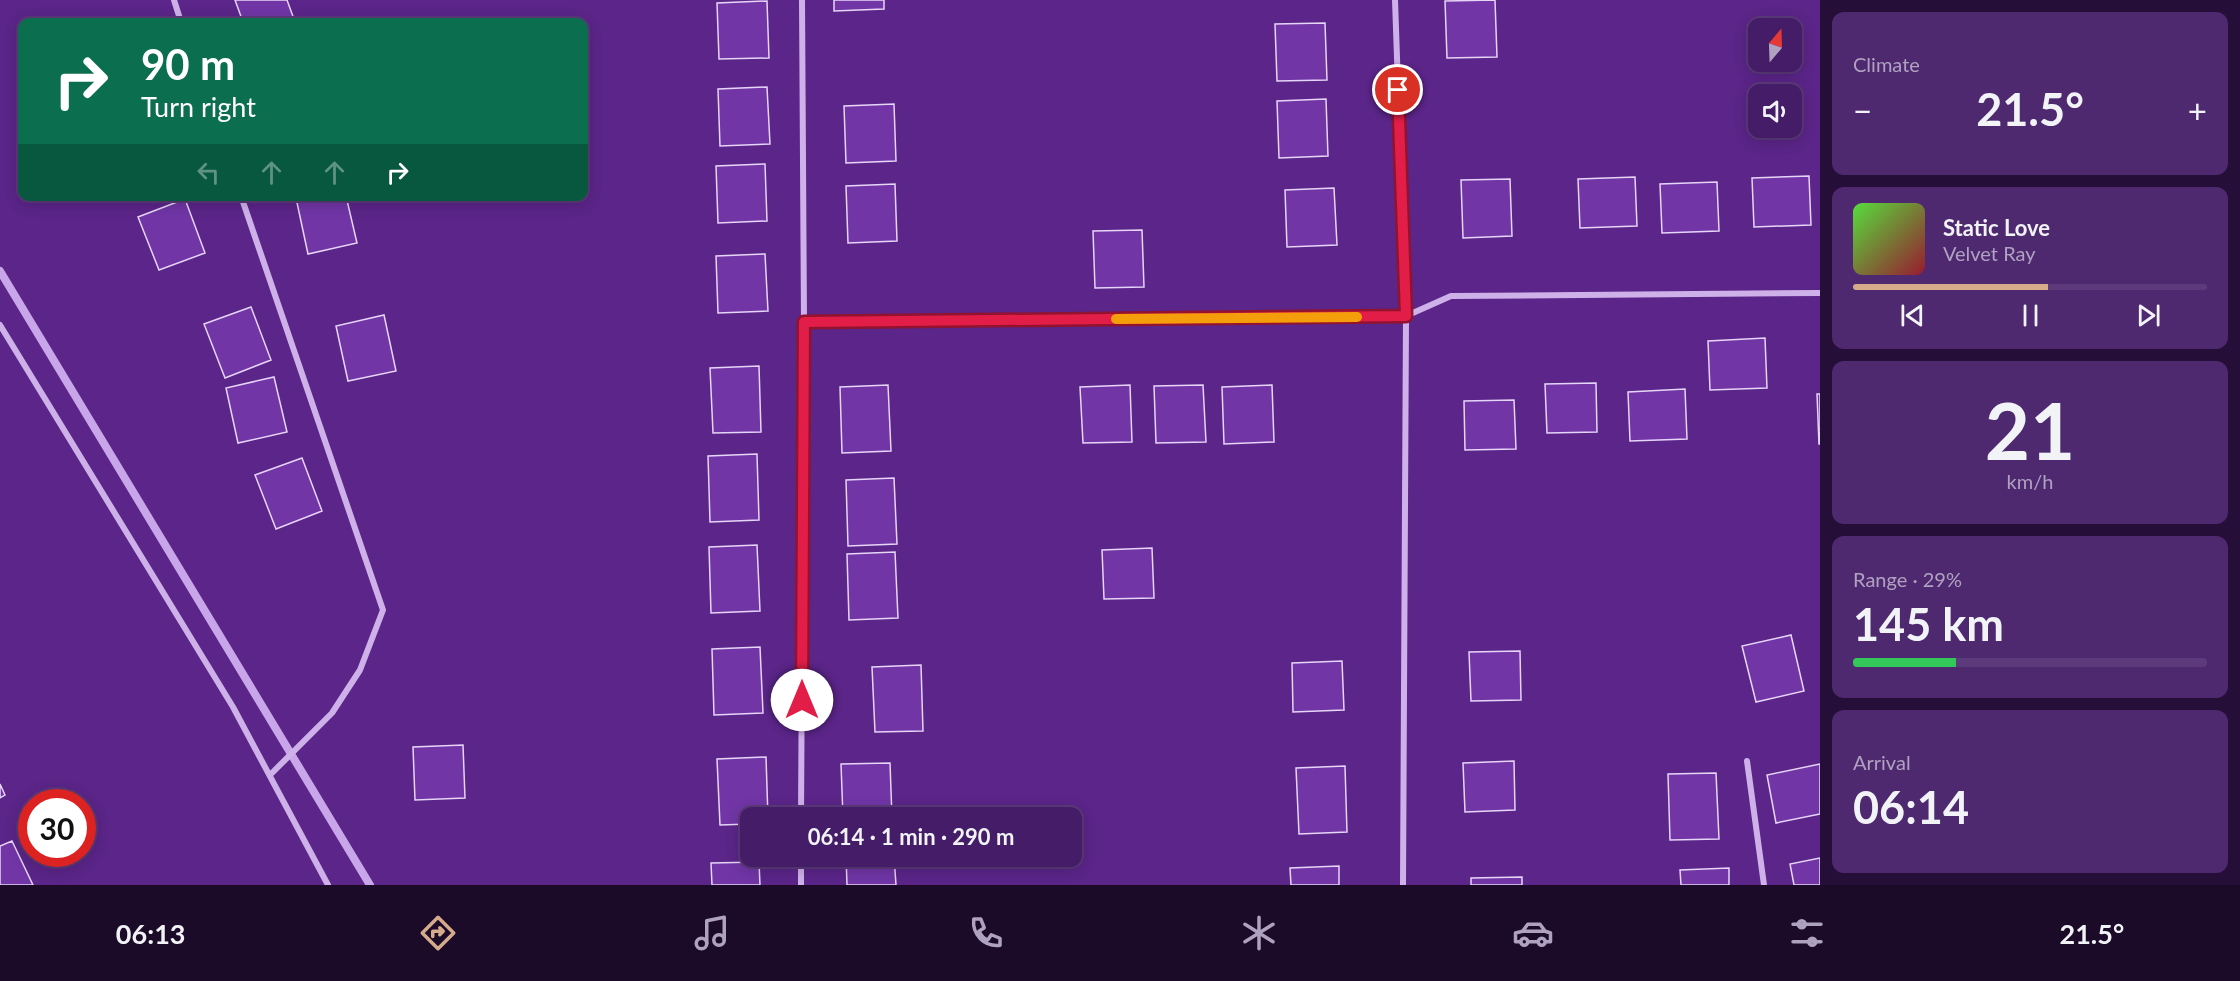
<!DOCTYPE html>
<meta charset="utf-8">
<style>
body{margin:0;font-family:Lato,sans-serif;background:#4e2970;color:#f1f3f6;height:100vh;display:flex;flex-direction:column;font-size:22px;white-space:nowrap}
*{box-sizing:border-box;margin:0}
p{font-size:20px;color:#afa1c0}
.icon{flex:none;width:33px;height:33px;fill:none;stroke:currentColor;stroke-width:2;stroke-linecap:round;stroke-linejoin:round}
.map{position:relative;flex:1;overflow:hidden}
.details{display:flex;flex-direction:column;gap:12px;padding:12px;background:#250f39;width:420px}
.details>*{flex:none}
.guide{position:absolute;left:18px;top:18px;width:570px;height:183px;border-radius:12px;box-shadow:0 3px 15px #0003,0 0 0 2px #5c3a7b;background:#0b6e4f;color:#fff;overflow:hidden}
.needle{width:39px;rotate:19deg}
.fabs{position:absolute;left:1748px;top:18px;display:grid;gap:12px}
.fabs a{display:grid;place-items:center;width:54px;height:54px;border-radius:12px;background:#441c67;box-shadow:0 3px 15px #0003,0 0 0 2px #5c3a7b;font-size:30px}
.speed{position:absolute;left:18px;top:789px;display:flex;gap:12px;font-size:30px;font-weight:700;text-align:center}
.speed>*{display:grid;place-content:center;width:78px;height:78px;border-radius:50%;background:#441c67;box-shadow:0 3px 15px #0003,0 0 0 2px #5c3a7b;line-height:1}
.speed .limit{border:9px solid #d22;background:#fff;color:#111}
.pin{position:absolute;display:grid;place-items:center;width:51px;height:51px;color:#fff;margin:-26px;border:3px solid #fff;border-radius:50%;box-shadow:0 2px 6px #0007}
.me{position:absolute;width:66px;margin:-33px;rotate:0deg;stroke-linejoin:round;filter:drop-shadow(0 0 4px #0008)}
.turn{display:flex;align-items:center;gap:21px;height:126px;padding:0 24px;font-size:27px}
.turn .icon{width:78px;height:78px;stroke-width:2.5}
.turn b{display:block;font-size:42px;line-height:51px}
.lanes{display:flex;align-items:center;height:57px;padding:0 24px;background:#0003;justify-content:center;gap:30px;direction:ltr}
.lanes .off{opacity:.35}
.big{font-size:45px;font-weight:700;line-height:1.1}
.details .card{flex:1;display:flex;flex-direction:column;justify-content:center;gap:9px;min-width:0;padding:0 21px;border-radius:12px;background:#4e2970}
.details .dial{align-items:center;gap:0}
.dial b{font-size:78px;line-height:1}
.song{display:flex;align-items:center;gap:18px}
.cover{width:72px;height:72px;border-radius:9px;background:linear-gradient(135deg,hsl(110 70% 55%),hsl(350 70% 35%))}
.played{height:6px;border-radius:3px;background:linear-gradient(90deg,#d6ab8b 55%,#5c3a7b 55%)}
.keys{display:flex;justify-content:space-around;direction:ltr}
.heat{display:flex;justify-content:space-between;align-items:center;font-size:33px;direction:ltr}
.charge{height:9px;border-radius:4px;background:linear-gradient(90deg,#34c759 29%,#5c3a7b 0)}
.trip{position:absolute;left:740px;top:807px;width:342px;height:60px;border-radius:12px;background:#441c67;box-shadow:0 3px 15px #0003,0 0 0 2px #5c3a7b;font-weight:700;line-height:60px;text-align:center}
.tabs{display:flex;height:96px;justify-content:space-around;align-items:center;background:#1b0b29;color:#afa1c0}
.tabs .icon{width:42px;height:42px}
.tabs .current{color:#d6ab8b}
.tabs b{font-size:27px;color:#f1f3f6}
main{display:flex;flex:1;min-height:0}
.map>svg:first-child{display:block}
.lines{fill:none;stroke-linecap:round;stroke-linejoin:round}
.stream{stroke:#c9a5ea;stroke-width:8}
.building{fill:#7135a6;stroke:#e7d5f7;stroke-width:1.5}
.minor{stroke:#cfb1e9;stroke-width:6}
.route-casing{stroke:#92132f;stroke-width:15}
.route{stroke:#e11d48;stroke-width:10}
.slow{stroke:#f59e0b;stroke-width:10}
</style>
<main>
<div class="map">
<svg width="1820" height="885" viewBox="0 0 1820 885">
<rect width="100%" height="100%" fill="#5b2589"/>
<g class="lines">
<path class="stream" d="M 0,271 L 370,885"/>
</g>
<path class="building" d="M 235,0 L 287,0 L 295,22 L 243,22 Z
M 834,0 L 884,0 L 884,9 L 834,11 Z
M 1495,0 L 1497,57 L 1447,58 L 1445,1 Z
M 767,1 L 769,58 L 719,59 L 717,3 Z
M 1325,23 L 1327,80 L 1277,81 L 1275,24 Z
M 767,87 L 770,144 L 720,146 L 718,89 Z
M 1326,99 L 1328,156 L 1279,158 L 1277,101 Z
M 894,104 L 896,161 L 846,163 L 844,106 Z
M 765,164 L 767,221 L 718,223 L 716,166 Z
M 1809,176 L 1811,225 L 1754,227 L 1752,178 Z
M 1635,177 L 1637,226 L 1580,228 L 1578,179 Z
M 1510,179 L 1512,236 L 1463,238 L 1461,180 Z
M 1717,182 L 1719,231 L 1662,233 L 1660,184 Z
M 895,184 L 897,241 L 848,243 L 846,186 Z
M 1334,188 L 1337,245 L 1287,247 L 1285,190 Z
M 303,196 L 346,196 L 357,243 L 308,254 L 296,198 Z
M 185,199 L 205,253 L 159,270 L 138,217 Z
M 1142,230 L 1144,287 L 1095,288 L 1093,231 Z
M 765,254 L 768,311 L 718,313 L 716,256 Z
M 251,307 L 271,360 L 225,378 L 204,324 Z
M 384,315 L 396,371 L 348,381 L 336,326 Z
M 1765,338 L 1767,388 L 1710,390 L 1708,341 Z
M 759,366 L 761,432 L 713,433 L 710,368 Z
M 274,377 L 287,432 L 238,443 L 226,388 Z
M 1596,383 L 1597,432 L 1547,433 L 1545,384 Z
M 888,385 L 891,451 L 842,453 L 840,387 Z
M 1130,385 L 1132,442 L 1083,443 L 1080,387 Z
M 1203,385 L 1206,442 L 1156,443 L 1154,386 Z
M 1272,385 L 1274,442 L 1224,444 L 1222,387 Z
M 1685,389 L 1687,439 L 1630,441 L 1628,392 Z
M 1817,394 L 1820,394 L 1820,444 L 1819,444 Z
M 1514,400 L 1516,449 L 1465,450 L 1464,401 Z
M 757,454 L 759,520 L 710,522 L 708,456 Z
M 302,458 L 322,511 L 276,529 L 255,475 Z
M 894,478 L 897,544 L 848,546 L 846,480 Z
M 757,545 L 760,611 L 711,613 L 709,547 Z
M 1152,548 L 1154,598 L 1104,599 L 1102,550 Z
M 895,552 L 898,618 L 849,620 L 847,554 Z
M 1791,635 L 1804,691 L 1756,702 L 1742,646 Z
M 760,647 L 763,713 L 714,715 L 712,649 Z
M 1520,651 L 1521,700 L 1471,701 L 1469,652 Z
M 1342,661 L 1344,710 L 1293,712 L 1292,663 Z
M 921,665 L 923,731 L 875,732 L 872,667 Z
M 463,745 L 465,798 L 415,800 L 413,747 Z
M 766,757 L 768,818 L 750,818 L 750,824 L 720,825 L 717,759 Z
M 1514,761 L 1515,810 L 1465,812 L 1463,763 Z
M 890,763 L 892,818 L 843,818 L 841,764 Z
M 1820,764 L 1820,814 L 1776,823 L 1767,775 Z
M 1345,766 L 1347,832 L 1299,834 L 1296,768 Z
M 1716,773 L 1719,839 L 1670,840 L 1668,774 Z
M 0,784 L 5,795 L 0,798 Z
M 12,841 L 33,885 L 0,885 L 0,846 Z
M 846,856 L 894,856 L 896,885 L 847,885 Z
M 1820,858 L 1820,885 L 1794,885 L 1790,864 Z
M 759,862 L 760,885 L 712,885 L 711,863 Z
M 1339,866 L 1339,885 L 1291,885 L 1290,868 Z
M 1729,868 L 1729,885 L 1681,885 L 1680,870 Z
M 1522,877 L 1522,885 L 1471,885 L 1471,878 Z"/>
<g class="lines">
<path class="minor" d="M 174,0 L 181,22
M 1395,0 L 1406,316 L 1403,885
M 241,196 L 383,610 L 360,670 L 332,713 L 270,775
M 804,322 L 1406,316 L 1451,296 L 1820,293
M 0,325 L 233,707 L 328,885
M 1747,761 L 1764,885
M 801,818 L 804,322 L 802,0
M 801,885 L 801,856"/>
</g>
<g class="lines">
<g class="route-casing">
<path id="route" d="M 802,700 L 804,322 L 1406,316 L 1398,90"/>
</g>
<use href="#route" class="route"/>
<path class="slow" d="M 1116,319 L 1357,317"/>
</g>
</svg>
<div class="fabs">
<a><svg class="needle" viewBox="-14 -14 28 28"><path d="M0-13l5 13h-10z" fill="#e53935"/><path d="M0 13l5-13h-10z" fill="#afa1c0"/></svg></a>
<a><svg class="icon" aria-label="sound" viewBox="0 0 24 24"><path d="M4 9h4l5-4v14l-5-4H4zM17 9q2 3 0 6"/></svg></a>
</div>
<div class="speed"><div class="limit">30</div></div>
<div class="pin" style="left:1398px;top:90px;background:#d93025"><svg class="icon" aria-label="arrive" viewBox="0 0 24 24"><path d="M6 21V4h12l-3 4 3 4H6"/></svg></div>
<svg class="me" style="left:802px;top:700px" viewBox="-20 -20 40 40"><circle r="19" fill="#fff"/><path d="M0-13L10 11 0 6-10 11z" fill="#e11d48"/></svg>
<div class="trip">06:14 · 1 min · 290 m</div>
<div class="guide">
<div class="turn"><svg class="icon" aria-label="right" viewBox="0 0 24 24"><path d="M7 20v-9h11M14 6l5 5-5 5"/></svg><div><b>90 m</b>Turn right</div></div>
<div class="lanes"><svg class="icon off" aria-label="left" viewBox="0 0 24 24"><path d="M17 20v-9H6M10 6l-5 5 5 5"/></svg><svg class="icon off" aria-label="ahead" viewBox="0 0 24 24"><path d="M12 20V5M6 11l6-6 6 6"/></svg><svg class="icon off" aria-label="ahead" viewBox="0 0 24 24"><path d="M12 20V5M6 11l6-6 6 6"/></svg><svg class="icon" aria-label="right" viewBox="0 0 24 24"><path d="M7 20v-9h11M14 6l5 5-5 5"/></svg></div>
</div>
</div>
<section class="details">
<div class="card"><p>Climate</p>
<div class="heat"><a>−</a><b class="big">21.5°</b><a>+</a></div>
</div>
<div class="card">
<div class="song"><i class="cover"></i><div><b>Static Love</b><p>Velvet Ray</p></div></div>
<div class="played"></div>
<div class="keys"><svg class="icon" aria-label="previous" viewBox="0 0 24 24"><path d="M18 5L8 12l10 7zM5 5v14"/></svg><svg class="icon" aria-label="pause" viewBox="0 0 24 24"><path d="M8 5v14M16 5v14"/></svg><svg class="icon" aria-label="next" viewBox="0 0 24 24"><path d="M6 5l10 7-10 7zM19 5v14"/></svg></div>
</div>
<div class="card dial"><b>21</b><p>km/h</p></div>
<div class="card"><p>Range · 29%</p><b class="big">145 km</b><div class="charge"></div></div>
<div class="card"><p>Arrival</p><b class="big">06:14</b></div>
</section>
</main>
<nav class="tabs">
<b>06:13</b>
<svg class="icon current" aria-label="directions" viewBox="0 0 24 24"><path d="M12 3l9 9-9 9-9-9zM9 14v-3h6M13 9l2 2-2 2"/></svg>
<svg class="icon" aria-label="music" viewBox="0 0 24 24"><path d="M9 18V5l10-2v13"/><circle cx="6" cy="18" r="3"/><circle cx="16" cy="16" r="3"/></svg>
<svg class="icon" aria-label="phone" viewBox="0 0 24 24"><path d="M5 4h4l2 5-3 2q2 4 5 5l2-3 5 2v4C11 20 4 13 5 4z"/></svg>
<svg class="icon" aria-label="climate" viewBox="0 0 24 24"><path d="M12 3v18M4 7l16 10M4 17L20 7"/></svg>
<svg class="icon" aria-label="car" viewBox="0 0 24 24"><path d="M5 17H2v-5l4-1 3-4h7l3 4 3 1v5h-3M9 17h6M6 11h13"/><circle cx="7" cy="17" r="2"/><circle cx="17" cy="17" r="2"/></svg>
<svg class="icon" aria-label="filters" viewBox="0 0 24 24"><path d="M4 7h16M4 17h16"/><circle cx="9" cy="7" r="2"/><circle cx="15" cy="17" r="2"/></svg>
<b>21.5°</b>
</nav>
